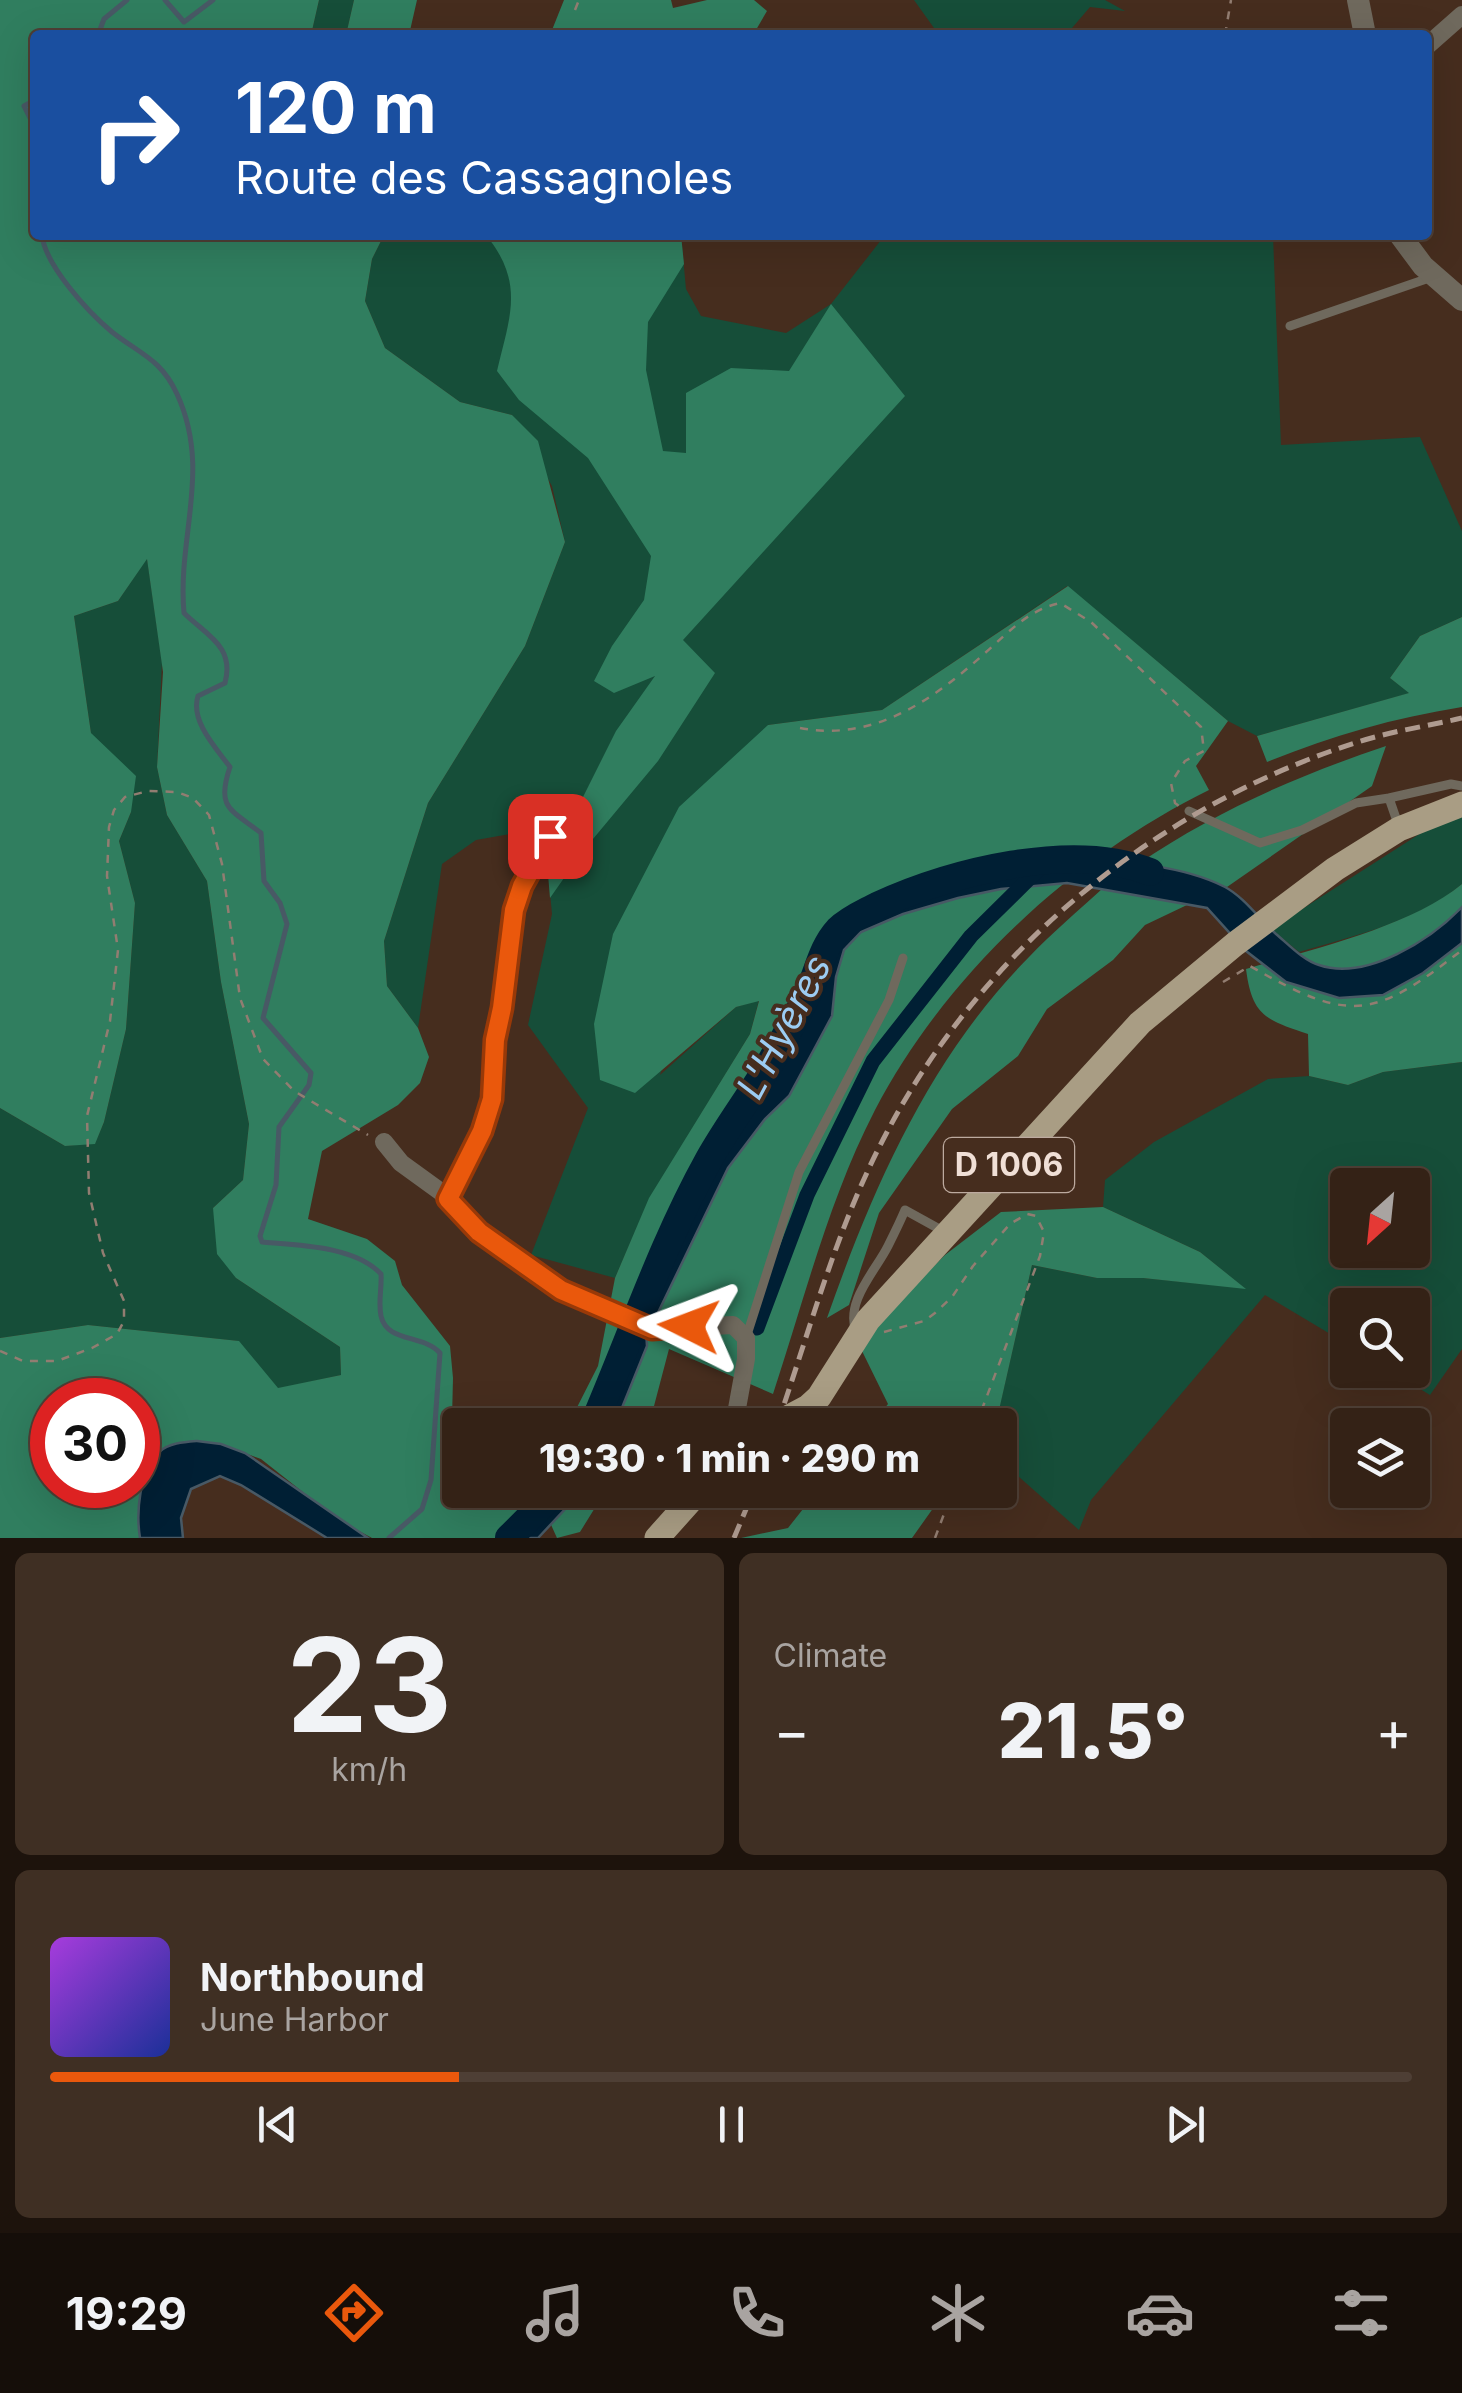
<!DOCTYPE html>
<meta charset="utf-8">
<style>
body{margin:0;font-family:Inter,sans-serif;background:#3f2f23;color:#f1f3f6;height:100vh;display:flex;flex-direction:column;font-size:38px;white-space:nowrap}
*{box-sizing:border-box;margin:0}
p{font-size:32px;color:#a9a4a1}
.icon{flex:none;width:55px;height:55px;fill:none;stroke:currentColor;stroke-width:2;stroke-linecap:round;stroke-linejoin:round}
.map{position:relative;height:1538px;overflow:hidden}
.sheet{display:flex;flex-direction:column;gap:15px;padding:15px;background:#1d130c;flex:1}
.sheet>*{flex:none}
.guide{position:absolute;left:30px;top:30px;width:1402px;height:210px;border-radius:10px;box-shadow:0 10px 40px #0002,0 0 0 2px #4e3f35;background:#1a4fa0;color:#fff;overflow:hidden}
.needle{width:65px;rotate:207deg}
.fabs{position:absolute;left:1330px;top:1168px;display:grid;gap:20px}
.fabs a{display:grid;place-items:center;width:100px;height:100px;border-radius:10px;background:#342216;box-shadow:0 10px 40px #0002,0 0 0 2px #4e3f35;font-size:50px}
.speed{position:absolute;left:30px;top:1378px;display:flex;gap:20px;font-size:50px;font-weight:700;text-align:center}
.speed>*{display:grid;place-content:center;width:130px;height:130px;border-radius:50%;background:#342216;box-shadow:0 10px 40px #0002,0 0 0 2px #4e3f35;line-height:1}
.speed .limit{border:15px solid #d22;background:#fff;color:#111}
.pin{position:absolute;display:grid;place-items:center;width:85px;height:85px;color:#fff;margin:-42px;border-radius:20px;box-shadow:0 5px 15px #0006}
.me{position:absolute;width:110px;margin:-55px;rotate:273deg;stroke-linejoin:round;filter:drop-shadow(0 0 8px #0008)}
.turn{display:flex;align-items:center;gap:35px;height:210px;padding:0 40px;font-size:45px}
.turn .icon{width:130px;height:130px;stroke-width:2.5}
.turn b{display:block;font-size:70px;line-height:85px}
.big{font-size:75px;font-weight:800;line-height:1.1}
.sheet .card{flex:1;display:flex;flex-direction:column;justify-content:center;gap:15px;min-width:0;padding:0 35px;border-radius:15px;background:#3f2f23}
.sheet .dial{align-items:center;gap:0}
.dial b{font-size:130px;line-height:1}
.song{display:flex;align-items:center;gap:30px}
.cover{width:120px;height:120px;border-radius:15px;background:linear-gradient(135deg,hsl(280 70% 55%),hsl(230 70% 35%))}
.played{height:10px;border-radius:5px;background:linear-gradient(90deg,#ea580c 30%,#4e3f35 30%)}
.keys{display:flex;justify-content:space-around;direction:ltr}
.heat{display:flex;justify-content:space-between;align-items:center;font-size:55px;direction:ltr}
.sheet .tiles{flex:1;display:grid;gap:15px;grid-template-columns:1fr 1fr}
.card:last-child{grid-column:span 2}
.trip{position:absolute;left:442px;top:1408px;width:575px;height:100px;border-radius:10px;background:#342216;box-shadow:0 10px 40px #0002,0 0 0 2px #4e3f35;font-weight:800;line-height:100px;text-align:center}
.tab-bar{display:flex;height:160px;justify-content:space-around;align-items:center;background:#150e09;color:#a9a4a1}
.tab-bar .icon{width:70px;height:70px}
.tab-bar .current{color:#ea580c}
.tab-bar b{font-size:45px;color:#f1f3f6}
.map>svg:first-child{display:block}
.green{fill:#164e39;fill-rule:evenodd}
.forest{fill:#307e5f;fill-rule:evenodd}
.water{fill:#001f34;stroke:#485965;stroke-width:2.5}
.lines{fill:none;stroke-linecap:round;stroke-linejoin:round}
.stream{stroke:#485965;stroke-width:5}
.canal{stroke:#001f34;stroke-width:15}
.river{stroke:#001f34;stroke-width:28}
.path{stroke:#927d71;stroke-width:2.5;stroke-dasharray:8 8;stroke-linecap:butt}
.service{stroke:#6f695d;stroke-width:9}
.minor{stroke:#6f695d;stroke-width:18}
.tertiary{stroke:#6f695d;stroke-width:22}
.primary{stroke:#a99d84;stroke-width:25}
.rail{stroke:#af9b90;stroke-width:5;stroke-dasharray:15 8;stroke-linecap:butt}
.route-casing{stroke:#983908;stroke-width:25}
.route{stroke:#ea580c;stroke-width:18}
.labels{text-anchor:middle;stroke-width:8;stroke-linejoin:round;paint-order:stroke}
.shield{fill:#462d1e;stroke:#bdaa9f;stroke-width:2.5}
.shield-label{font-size:32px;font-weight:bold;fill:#f0dfd6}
.water-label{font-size:38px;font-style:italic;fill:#9cccf2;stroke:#462d1e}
</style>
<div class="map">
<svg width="1462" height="1538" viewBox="0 0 1462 1538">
<rect width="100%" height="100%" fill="#462d1e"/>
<path class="green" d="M 319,0 L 354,0 L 346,35 L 311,35 Z
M 914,0 L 1105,0 L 1125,11 L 1090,7 L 1066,35 L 939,35 Z
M 384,235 L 681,235 L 686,289 L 701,316 L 786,333 L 831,304 L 885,235 L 1273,235 L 1281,445 L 1420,437 L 1462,531 L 1462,617 L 1420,636 L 1390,678 L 1410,693 L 1257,736 L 1228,721 L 1067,586 L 882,710 L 768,725 L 660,1075 L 736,1007 L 759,1000 L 750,1034 L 650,1198 L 615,1278 L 531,1255 L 588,1108 L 528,1025 L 552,914 L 544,828 L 476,840 L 442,864 L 418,1028 L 387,986 L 384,941 L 428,803 L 525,646 L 565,542 L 552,486 L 512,415 L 460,402 L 385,348 L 365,301 L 372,259 Z
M 147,558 L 162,662 L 157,767 L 167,815 L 207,881 L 221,982 L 249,1124 L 243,1180 L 213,1208 L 236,1278 L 340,1347 L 341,1375 L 277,1389 L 238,1341 L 88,1325 L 0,1338 L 0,1108 L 65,1146 L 95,1143 L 104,1122 L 126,1029 L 135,903 L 119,841 L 131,812 L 91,733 L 74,616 L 118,601 Z
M 1462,815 L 1462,884 C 1418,921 1354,936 1299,952 L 1271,929 L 1432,826 Z
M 1462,1062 L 1462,1349 L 1430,1395 L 1389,1370 L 1412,1370 L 1412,1305 L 1348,1305 L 1347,1344 L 1265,1295 L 1091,1500 L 1079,1530 L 1000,1460 L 1000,1425 L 992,1425 L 997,1418 L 1032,1265 L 1097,1278 L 1143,1278 L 1244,1288 L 1200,1252 L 1103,1207 L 1105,1180 L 1154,1142 L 1268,1079 L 1309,1076 L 1348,1085 L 1383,1072 ZM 1348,1185 L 1412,1185 L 1412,1250 L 1348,1250 Z"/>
<path class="forest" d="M 0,0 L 319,0 L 311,35 L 35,35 L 35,235 L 384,235 L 372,259 L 365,301 L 385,348 L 460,402 L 512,415 L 538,441 L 565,542 L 525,646 L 428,803 L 384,941 L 387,986 L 418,1028 L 429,1057 L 420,1083 L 398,1105 L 322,1151 L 308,1219 L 367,1239 L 395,1261 L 402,1285 L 450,1346 L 453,1378 L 452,1419 L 472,1425 L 460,1425 L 460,1490 L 606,1490 L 580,1532 L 557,1538 L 543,1507 L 506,1538 L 372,1538 L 337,1519 L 261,1459 L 221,1444 L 141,1538 L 0,1538 L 0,1338 L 88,1325 L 239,1341 L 278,1388 L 341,1375 L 340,1347 L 236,1278 L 217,1254 L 213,1208 L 243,1180 L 249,1124 L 221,982 L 207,881 L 167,815 L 157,767 L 163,672 L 147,559 L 118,601 L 74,616 L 91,733 L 136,776 L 131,812 L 119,841 L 135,903 L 126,1029 L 104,1122 L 95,1144 L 65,1146 L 0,1108 ZM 52,1400 L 138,1400 L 138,1485 L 52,1485 Z
M 354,0 L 417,0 L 409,35 L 346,35 Z
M 564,0 L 671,0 L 673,8 L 707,0 L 754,0 L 767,11 L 753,35 L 550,35 Z
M 486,235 L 681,235 L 684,264 L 648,322 L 646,370 L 663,451 L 686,453 L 686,393 L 731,368 L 789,371 L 831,304 L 905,396 L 683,640 L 715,673 L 658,761 L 583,851 L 550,898 L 544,827 L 576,811 L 616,731 L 655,676 L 614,693 L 594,681 L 612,646 L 644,600 L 651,556 L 588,458 L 519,400 L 497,371 C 510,316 525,283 486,235 Z
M 1068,586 L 1228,721 L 1196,766 L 1209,790 C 1073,857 946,974 875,1110 C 829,1199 804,1300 773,1394 L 669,1349 L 649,1425 L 568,1425 L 598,1366 L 615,1278 L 649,1198 L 750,1034 L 759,1001 L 736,1007 L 635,1093 L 600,1080 L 594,1024 L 613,934 L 679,807 L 768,725 L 882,710 Z
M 1462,617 L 1462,707 C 1393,718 1331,736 1267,762 L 1257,736 L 1409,693 L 1390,678 L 1420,636 Z
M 1386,746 L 1372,786 L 1227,887 L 1157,866 L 1138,864 C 1216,811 1297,776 1386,746 Z
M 1462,884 L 1462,1062 L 1383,1072 L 1348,1085 L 1309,1076 L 1308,1034 C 1266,1020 1252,1016 1246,969 C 1312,949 1410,927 1462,884 Z
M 1102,889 L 1187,905 L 1145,925 L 1113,960 L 1047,1009 L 1018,1056 L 952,1109 L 879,1213 L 849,1305 L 827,1318 C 873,1187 930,1057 1029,957 C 1052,933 1078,911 1102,889 Z
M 1103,1207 L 1200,1252 L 1246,1289 L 1143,1278 L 1097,1278 L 1032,1265 L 997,1419 L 992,1425 L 871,1425 L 888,1404 L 862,1351 L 885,1314 L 945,1255 L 1001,1212 Z
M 818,1490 L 946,1490 L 912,1538 L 741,1538 L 788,1528 Z"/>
<path class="water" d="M 1075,860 C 1122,861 1182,865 1225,887 C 1244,897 1260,920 1276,934 C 1288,944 1304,961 1319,965 C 1367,981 1430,940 1462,907 L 1462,943 L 1423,973 L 1383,995 L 1339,998 L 1286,982 L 1246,951 L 1207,908 L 1067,883 L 1001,889 L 958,898 L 903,914 L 861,932 L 844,950 L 836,977 L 832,1016 L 789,1096 L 765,1119 L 728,1168 L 653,1323 L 646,1330 L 647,1346 L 615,1425 L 593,1425 L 647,1293 L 707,1162 L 772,1059 L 828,944 C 868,888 1009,861 1075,860 Z
M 197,1441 L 221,1444 L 245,1453 L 368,1538 L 327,1538 L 241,1485 L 220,1476 L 191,1489 L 181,1518 L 183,1538 L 140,1538 C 136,1513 139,1471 159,1452 C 169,1443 184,1442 197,1441 Z
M 557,1490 L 583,1490 L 538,1538 L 509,1538 Z"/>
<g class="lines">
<path class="stream" d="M 165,0 L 184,22 L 213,0
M 98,35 L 104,19 L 127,0
M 35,100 L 24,106 L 35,128
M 42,235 C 45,265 88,312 112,332 C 140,354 161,359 177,394 C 212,470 177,536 184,613 C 206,635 235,646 225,683 L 198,696 C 190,721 216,748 230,767 C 216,808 230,809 261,833 L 264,881 L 280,903 L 287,924 L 263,1018 L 311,1073 L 309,1085 L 279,1127 L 276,1185 L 260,1236 L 262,1242 C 298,1245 355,1246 381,1274 C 382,1288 378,1302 381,1316 C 387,1343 423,1334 440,1353 L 431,1480 L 422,1509 L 389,1538"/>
<path class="canal" d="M 757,1328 L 807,1195 L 873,1061 L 971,936 L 1047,861"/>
<path class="river" d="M 593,1425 C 631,1337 662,1244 708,1161 C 728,1125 753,1093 773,1058 C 785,1036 799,1013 809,991 C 818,971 823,946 838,930 C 849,919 864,913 877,906 C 951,872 1072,841 1150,872
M 509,1538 L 557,1490"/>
<path class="path" d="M 575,10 L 579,0
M 1225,35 L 1231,0
M 800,728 C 873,742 932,701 985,653 C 1009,632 1028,610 1060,603 L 1091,622 L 1201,727 L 1204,751 L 1185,761 L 1171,783 L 1175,803 L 1179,806
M 1223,982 L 1250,966 C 1349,1023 1373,1020 1462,950
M 884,1332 L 924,1321 L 935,1313 L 952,1297 L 973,1266 L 1010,1224 L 1027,1214 L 1036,1216 L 1044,1232 L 1040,1256 L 976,1425
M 0,1351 L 23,1361 L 57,1361 L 92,1348 L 117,1334 L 124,1321 L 124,1301 L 103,1253 L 89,1193 L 87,1116 L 110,1021 L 118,950 L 107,876 L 109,827 L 114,810 L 125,797 L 148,791 L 177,792 L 193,798 L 209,815 L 222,864 L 240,998 L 263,1059 L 294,1091 L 368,1135
M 935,1538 L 953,1490"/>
<path class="service" d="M 1290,326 L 1432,277
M 1389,798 L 1451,784 L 1462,786
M 1189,811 L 1260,843 L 1302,830 L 1356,803 L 1389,798 L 1399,827
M 856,1332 C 845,1301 875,1272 888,1246 C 894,1234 900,1222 905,1210 L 943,1231
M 746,1338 L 799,1172 L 889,1000 L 903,958"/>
<path class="minor" d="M 1428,45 L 1462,15
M 384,1142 L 401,1163 L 441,1192 L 479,1232 L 561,1290 L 652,1329 L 733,1325 L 746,1338 L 746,1359 L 734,1425
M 448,1199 L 482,1131 L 492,1099 L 495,1040 L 515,910 L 522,886 L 550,836"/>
<path class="tertiary" d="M 1358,0 L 1365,35
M 1400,235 L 1423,266 L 1462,300"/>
<path class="primary" d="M 774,1425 L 808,1407 L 819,1397 L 868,1320 L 1140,1023 L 1235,944 L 1335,869 L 1399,829 L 1462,804
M 657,1538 L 700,1490"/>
<path class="rail" d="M 777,1425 C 811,1327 837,1226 886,1134 C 983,948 1159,805 1358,742 C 1392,731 1428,726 1462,718
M 734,1538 L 754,1490"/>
</g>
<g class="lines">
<g class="route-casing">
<path id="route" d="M 550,836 L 522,886 L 514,910 L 502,1008 L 495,1040 L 492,1099 L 482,1131 L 448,1199 L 479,1232 L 561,1290 L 652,1329 L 689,1326"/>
</g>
<use href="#route" class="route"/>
</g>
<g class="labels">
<rect class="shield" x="944" y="1138" width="130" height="54" rx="8"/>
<g class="shield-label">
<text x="1009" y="1176">D 1006</text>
</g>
<g class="water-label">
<text transform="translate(784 1027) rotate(-62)" y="13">L'Hyères</text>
</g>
</g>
</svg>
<div class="fabs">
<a><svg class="needle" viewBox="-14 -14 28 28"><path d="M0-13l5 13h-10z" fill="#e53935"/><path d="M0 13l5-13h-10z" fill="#a9a4a1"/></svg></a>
<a><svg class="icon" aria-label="search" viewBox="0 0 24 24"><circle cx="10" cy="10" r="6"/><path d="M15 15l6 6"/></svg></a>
<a><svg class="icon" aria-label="layers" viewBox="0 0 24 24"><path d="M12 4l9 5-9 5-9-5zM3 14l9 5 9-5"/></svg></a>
</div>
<div class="speed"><div class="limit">30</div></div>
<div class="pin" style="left:550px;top:836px;background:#d93025"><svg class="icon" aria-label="arrive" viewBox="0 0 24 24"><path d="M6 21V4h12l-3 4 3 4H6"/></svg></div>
<svg class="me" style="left:689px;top:1326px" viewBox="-20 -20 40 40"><path d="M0-17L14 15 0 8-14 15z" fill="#ea580c" stroke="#fff" stroke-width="4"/></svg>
<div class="trip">19:30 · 1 min · 290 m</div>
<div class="guide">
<div class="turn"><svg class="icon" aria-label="right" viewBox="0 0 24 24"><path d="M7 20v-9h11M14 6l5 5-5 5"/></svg><div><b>120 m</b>Route des Cassagnoles</div></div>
</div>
</div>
<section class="sheet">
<div class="tiles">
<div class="card dial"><b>23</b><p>km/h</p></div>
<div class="card"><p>Climate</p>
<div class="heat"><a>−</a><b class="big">21.5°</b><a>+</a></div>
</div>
<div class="card">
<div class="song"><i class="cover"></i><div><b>Northbound</b><p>June Harbor</p></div></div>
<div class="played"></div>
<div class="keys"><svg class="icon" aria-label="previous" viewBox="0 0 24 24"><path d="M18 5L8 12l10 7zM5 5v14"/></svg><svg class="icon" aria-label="pause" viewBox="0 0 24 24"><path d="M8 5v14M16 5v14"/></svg><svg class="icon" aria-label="next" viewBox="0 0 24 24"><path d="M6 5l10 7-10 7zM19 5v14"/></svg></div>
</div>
</div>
</section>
<nav class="tab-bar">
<b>19:29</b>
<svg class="icon current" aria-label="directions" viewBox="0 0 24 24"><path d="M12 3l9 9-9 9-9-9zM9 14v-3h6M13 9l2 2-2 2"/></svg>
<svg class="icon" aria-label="music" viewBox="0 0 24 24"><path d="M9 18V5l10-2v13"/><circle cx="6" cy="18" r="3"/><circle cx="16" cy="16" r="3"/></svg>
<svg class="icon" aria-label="phone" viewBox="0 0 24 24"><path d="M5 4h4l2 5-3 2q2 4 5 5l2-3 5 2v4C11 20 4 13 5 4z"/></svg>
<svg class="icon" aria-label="climate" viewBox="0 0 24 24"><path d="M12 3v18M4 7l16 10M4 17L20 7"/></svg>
<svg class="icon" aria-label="car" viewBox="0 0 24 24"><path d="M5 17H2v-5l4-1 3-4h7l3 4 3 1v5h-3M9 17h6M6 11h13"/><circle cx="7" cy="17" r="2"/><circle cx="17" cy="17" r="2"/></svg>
<svg class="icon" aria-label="filters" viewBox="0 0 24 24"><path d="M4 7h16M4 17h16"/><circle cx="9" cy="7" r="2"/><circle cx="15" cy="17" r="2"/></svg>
</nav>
